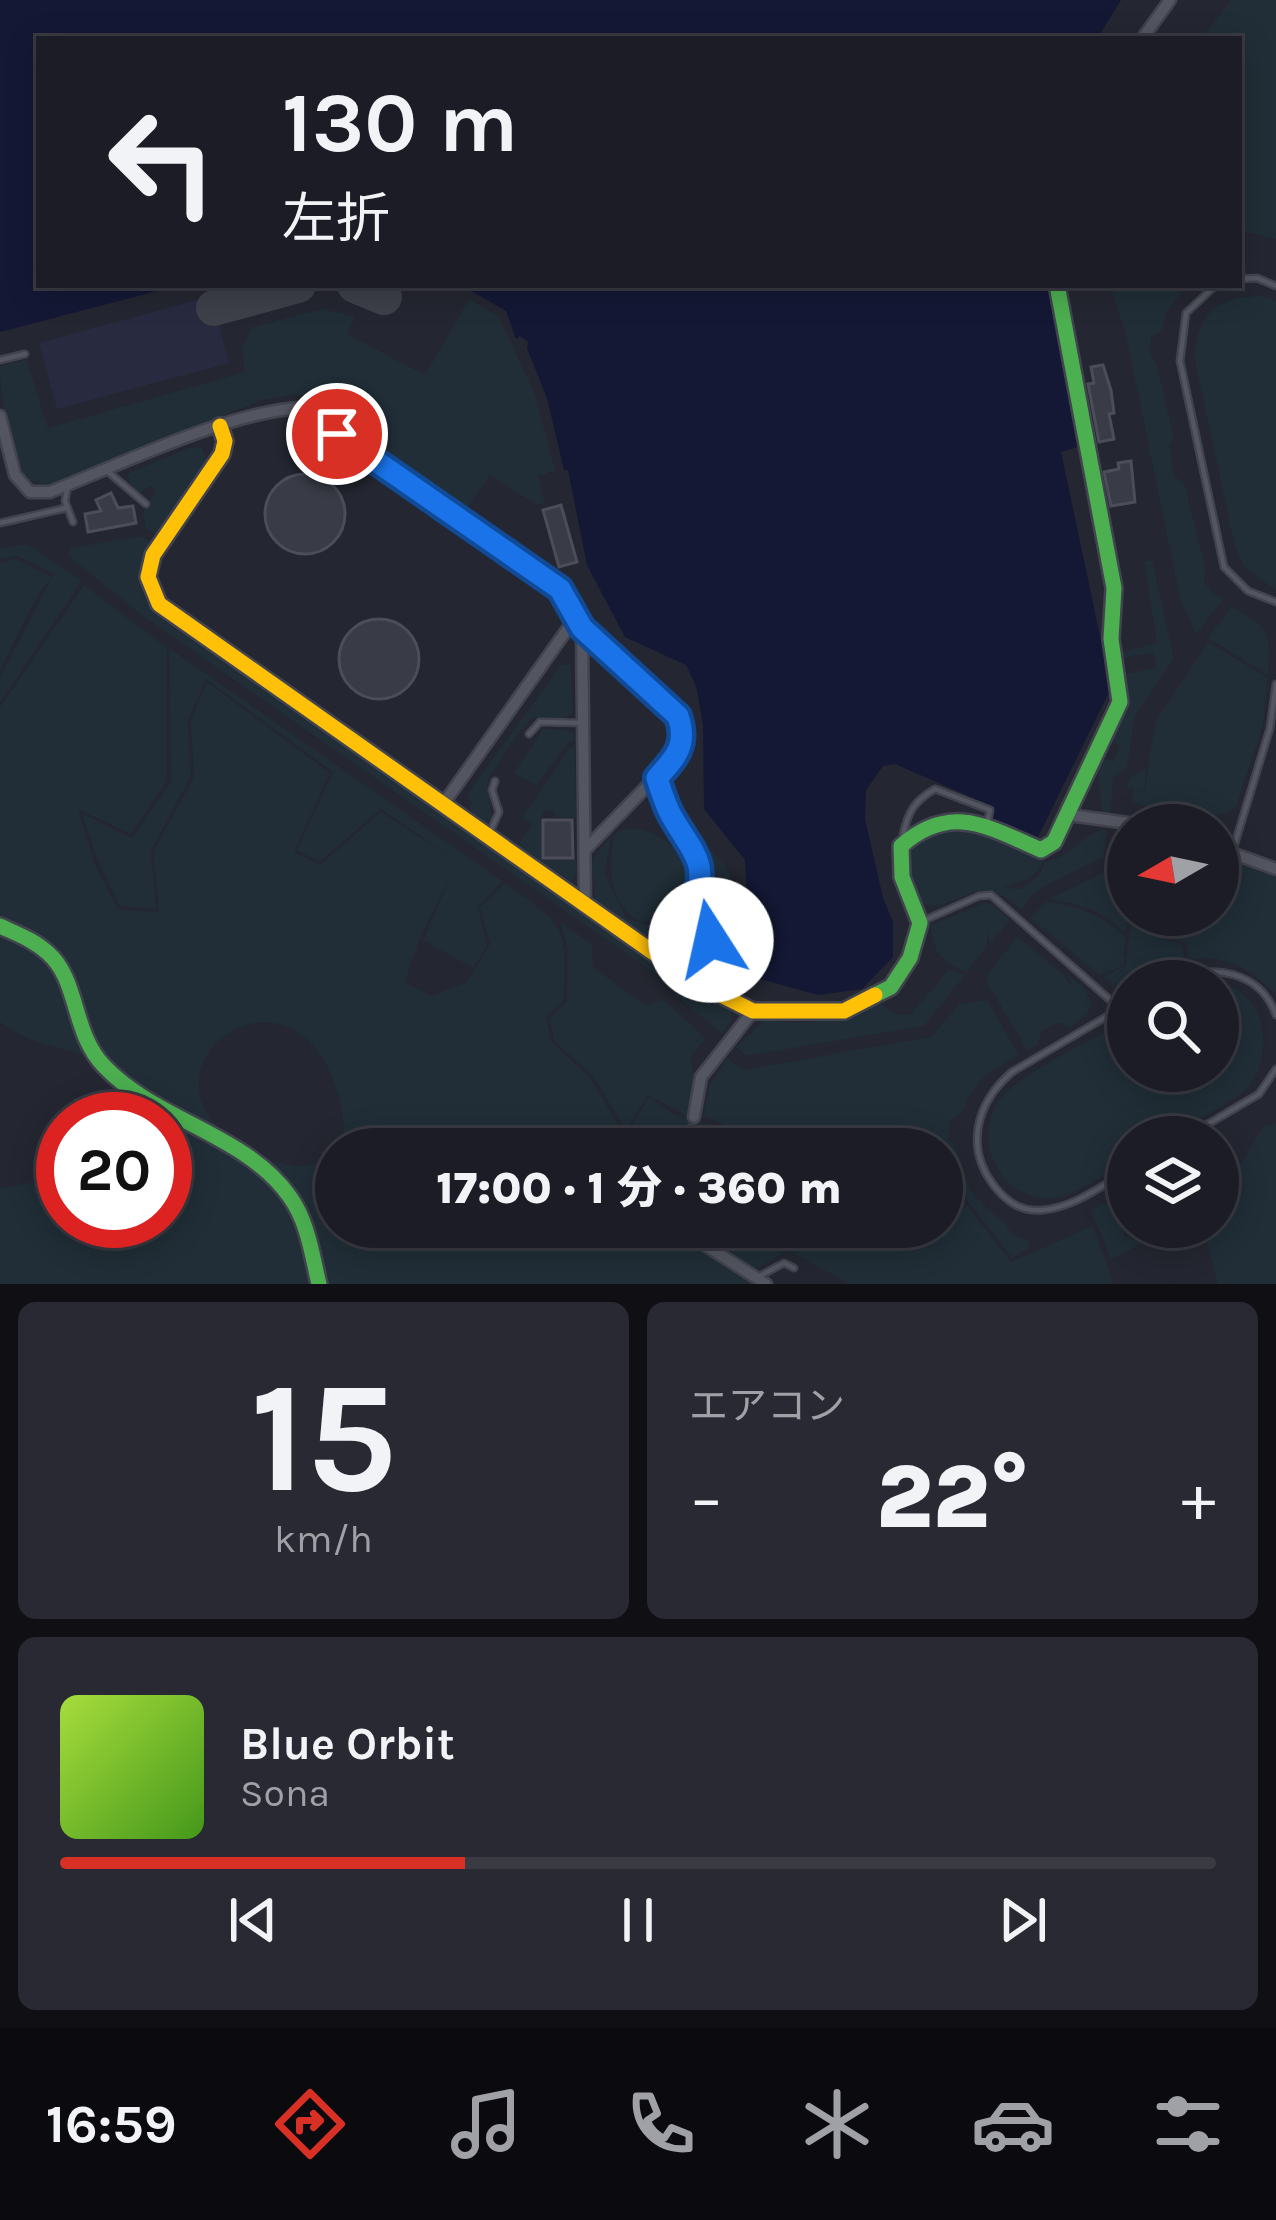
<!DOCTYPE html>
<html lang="ja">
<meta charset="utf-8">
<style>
body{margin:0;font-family:Karla,"Noto Sans JP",sans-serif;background:#282932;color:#f1f3f6;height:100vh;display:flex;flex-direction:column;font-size:45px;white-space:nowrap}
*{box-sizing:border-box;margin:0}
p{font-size:39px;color:#a0a1a7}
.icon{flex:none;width:66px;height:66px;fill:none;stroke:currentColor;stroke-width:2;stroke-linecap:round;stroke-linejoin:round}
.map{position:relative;height:1284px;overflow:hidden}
.drawer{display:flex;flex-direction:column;gap:18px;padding:18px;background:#0f0f14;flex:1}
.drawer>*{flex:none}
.guide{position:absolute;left:36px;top:36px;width:1206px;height:252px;border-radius:0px;box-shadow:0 6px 30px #0003,0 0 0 3px #393a42;background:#1b1c25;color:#f1f3f6;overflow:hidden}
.needle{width:78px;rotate:261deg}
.buttons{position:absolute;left:1107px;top:804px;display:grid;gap:24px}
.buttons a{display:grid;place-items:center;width:132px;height:132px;border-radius:50%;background:#1b1c25;box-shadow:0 6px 30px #0003,0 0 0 3px #393a42;font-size:60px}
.speed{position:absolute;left:36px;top:1092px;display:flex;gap:24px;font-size:60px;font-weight:700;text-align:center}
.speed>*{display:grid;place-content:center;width:156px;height:156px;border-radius:50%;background:#1b1c25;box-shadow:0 6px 30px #0003,0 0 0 3px #393a42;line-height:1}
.speed .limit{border:18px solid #d22;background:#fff;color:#111}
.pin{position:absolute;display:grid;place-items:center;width:102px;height:102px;color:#fff;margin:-51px;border:6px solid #fff;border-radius:50%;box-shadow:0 3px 12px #0007}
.me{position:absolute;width:132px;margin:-66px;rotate:350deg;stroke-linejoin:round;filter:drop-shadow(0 0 9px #0008)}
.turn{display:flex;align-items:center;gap:42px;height:252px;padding:0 48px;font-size:54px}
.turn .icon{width:156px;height:156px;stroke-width:2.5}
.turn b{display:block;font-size:84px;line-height:102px}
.big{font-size:90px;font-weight:800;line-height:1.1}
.drawer .tile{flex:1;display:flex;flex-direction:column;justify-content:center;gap:18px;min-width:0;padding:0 42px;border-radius:18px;background:#282932}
.drawer .dial{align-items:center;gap:0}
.dial b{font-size:156px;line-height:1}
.song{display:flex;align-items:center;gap:36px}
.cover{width:144px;height:144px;border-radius:18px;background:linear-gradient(135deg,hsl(80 70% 55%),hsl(100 70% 35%))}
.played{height:12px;border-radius:6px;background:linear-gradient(90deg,#d93025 35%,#393a42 35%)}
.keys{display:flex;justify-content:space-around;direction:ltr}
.heat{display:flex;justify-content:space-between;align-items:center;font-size:66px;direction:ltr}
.drawer .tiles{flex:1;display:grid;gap:18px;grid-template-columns:1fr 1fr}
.tile:last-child{grid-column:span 2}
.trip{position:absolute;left:315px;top:1128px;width:648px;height:120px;border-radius:60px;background:#1b1c25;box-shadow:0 6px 30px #0003,0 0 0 3px #393a42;font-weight:800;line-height:120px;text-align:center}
.dock{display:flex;height:192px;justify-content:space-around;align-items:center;background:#0b0b0f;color:#a0a1a7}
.dock .icon{width:84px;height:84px}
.dock .on{color:#d93025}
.dock b{font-size:54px;color:#f1f3f6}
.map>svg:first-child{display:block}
.airport{fill:#282b40}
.green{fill:#212e37}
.water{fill:#141835}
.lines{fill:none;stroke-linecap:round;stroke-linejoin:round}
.taxiway{stroke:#3e404a;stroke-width:36}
.building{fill:#393b46;stroke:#4b4d5a;stroke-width:3}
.street-tunnel{stroke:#3f414f;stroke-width:10;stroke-dasharray:10 5;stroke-linecap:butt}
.lane-casing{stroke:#41434e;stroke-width:9}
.street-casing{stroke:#41434e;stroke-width:15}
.fast-casing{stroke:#41434e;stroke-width:20}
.slow-casing{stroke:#41434e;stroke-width:20}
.lane{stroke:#535560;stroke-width:4.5}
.street{stroke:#535560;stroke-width:10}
.fast{stroke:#4caf50;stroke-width:15}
.slow{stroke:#ffc107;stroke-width:15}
.route-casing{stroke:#114b97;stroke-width:30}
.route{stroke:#1a73e8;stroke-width:21}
</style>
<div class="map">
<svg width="1276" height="1284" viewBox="0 0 1276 1284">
<rect width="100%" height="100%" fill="#242631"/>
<path class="airport" d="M 211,296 L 229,363 L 57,409 L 39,343 Z"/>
<path class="green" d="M 1231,0 L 1276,0 L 1276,239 L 1239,230 L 1239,39 L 1201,39 Z
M 1110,285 L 1188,285 L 1168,310 L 1161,331 L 1151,337 L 1150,353 L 1156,363 L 1174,438 L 1169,446 L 1174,476 L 1184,483 L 1206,572 L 1204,582 L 1215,595 L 1224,598 L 1196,635 L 1180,598 L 1126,335 Z
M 1263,296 L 1276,301 L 1276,590 L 1244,567 L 1235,547 L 1194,356 C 1200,309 1218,297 1263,296 Z
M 469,299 L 499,317 L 535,394 L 555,471 L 538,476 L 545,503 L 537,505 L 490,475 L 467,508 L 310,400 L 295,394 L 265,399 L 49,485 L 26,479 C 8,446 0,403 0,366 L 27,360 L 48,428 L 245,372 L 241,347 L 253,327 L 323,309 L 355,317 L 347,334 L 425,375 Z
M 188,448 L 202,448 L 207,461 L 155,534 L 146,529 L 143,513 L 156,490 L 150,486 L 139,493 L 129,482 L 128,474 Z
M 142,536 L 150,542 C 136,571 134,594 159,617 L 680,982 L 730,1008 L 732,1019 L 722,1034 L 674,994 L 666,981 L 143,616 L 67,555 L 71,548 Z
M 28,544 L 82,581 L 0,703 L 0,678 L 51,579 L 39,593 L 0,670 L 0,563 L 16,559 L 52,577 L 54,574 L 17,556 L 0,559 L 0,549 Z
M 1152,560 L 1174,659 L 1135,716 L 1127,767 L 1113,778 L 1111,813 L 1103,814 L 1097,772 L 1102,757 L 1113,762 L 1120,746 L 1110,740 L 1124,708 L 1126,674 L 1156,668 L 1153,652 L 1122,658 L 1121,652 L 1157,643 L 1144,561 Z
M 84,585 L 167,648 L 167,781 L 131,834 L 78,809 L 94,863 L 118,909 L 159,912 L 153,852 L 194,777 L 191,720 L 207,682 L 330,773 L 294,852 L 320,865 L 381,812 L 458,862 L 381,809 L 319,862 L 297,850 L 333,772 L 206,679 L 188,720 L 191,776 L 151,851 L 156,909 L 120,906 L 98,861 L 82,813 L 132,838 L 171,782 L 169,648 L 502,881 L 478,907 L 487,945 L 474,968 L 423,941 L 449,879 L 420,938 L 405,982 L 431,996 L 467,982 L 490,944 L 480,908 L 505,883 C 567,928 566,922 564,1000 L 546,1017 L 552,1042 L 589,1077 L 625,1135 L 649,1097 L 675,1115 L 727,1129 L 728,1149 L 340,1149 C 348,1126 341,1100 332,1077 C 279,945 111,1084 257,1154 C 285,1168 308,1171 336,1156 L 336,1227 L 858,1227 L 889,1244 L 913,1242 L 926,1227 L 942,1227 L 942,1150 L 954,1154 L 955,1151 L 927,1143 L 924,1149 L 731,1149 L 730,1127 L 703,1116 L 710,1084 L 728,1058 L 743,1070 L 931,1037 L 959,1004 L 987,1000 L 1019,1055 C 1004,1064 987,1072 975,1087 C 965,1100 966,1112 951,1121 L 949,1139 C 963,1154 961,1175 972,1192 C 983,1209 1005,1217 1012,1235 L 1030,1241 L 1028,1249 L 1012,1258 L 949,1177 L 954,1154 L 945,1177 L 1011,1262 L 1093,1226 L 1114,1284 L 849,1284 L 789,1250 L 755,1269 L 760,1284 L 0,1284 L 0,1188 L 63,1177 L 63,1221 L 165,1221 L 165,1119 L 137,1119 C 107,1030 61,1067 0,1022 L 0,707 Z
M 1231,607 C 1272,629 1270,630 1268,675 L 1208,638 Z
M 1208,642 L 1268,678 L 1263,726 L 1235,809 L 1196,823 L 1132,802 L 1133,788 L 1127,787 L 1130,778 L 1146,768 L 1144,796 L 1155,722 Z
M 570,664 L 573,713 L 565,718 L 532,718 L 518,733 L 487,782 L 492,819 L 485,823 L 471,812 L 468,793 L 561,665 Z
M 543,729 L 566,730 L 574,734 L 574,741 L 568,742 L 537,786 L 514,773 Z
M 570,747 L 575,747 L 576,817 L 555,817 L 554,810 L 545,810 L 541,818 L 542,860 L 576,860 L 577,875 L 571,881 L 518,846 L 532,824 L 522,818 Z
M 950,825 L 973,829 L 1044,860 C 1028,890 1016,878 1005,888 L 1021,889 L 1038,876 L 1046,861 C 1073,858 1081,832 1107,829 L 1104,857 L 1037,890 L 1021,909 C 972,868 968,910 923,905 C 907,883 905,860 918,836 Z
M 630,828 C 659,830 683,850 695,877 C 661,966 591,909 616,832 Z
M 1123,830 L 1128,831 L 1128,864 L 1124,870 L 1129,922 L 1124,932 C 1103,911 1078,903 1049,899 L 1119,865 Z
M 611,835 L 605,874 L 626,918 L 646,925 L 674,919 L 664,935 L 645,935 L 595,900 L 592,860 Z
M 690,836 C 728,860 737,875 734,921 L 712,924 C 715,889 712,864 690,836 Z
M 1218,857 L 1276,877 L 1276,994 C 1247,968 1230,955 1189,959 L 1186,943 L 1170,939 L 1147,915 L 1218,915 Z
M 1046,902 C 1077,905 1103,915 1125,937 L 1124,965 L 1100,975 L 1030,918 Z
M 985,903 L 993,905 L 1010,920 L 989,945 L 988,929 L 987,946 L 967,972 C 942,963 932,952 931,925 Z
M 1131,915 L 1144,915 L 1168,941 L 1182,944 L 1184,958 L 1164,969 L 1149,966 L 1116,989 L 1103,977 L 1126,965 Z
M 560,922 L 592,944 L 593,967 L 646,1006 L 663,999 L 706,1039 L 690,1056 L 694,1075 L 687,1116 L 648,1095 L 626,1130 L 593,1076 L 554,1041 L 550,1019 L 567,1001 L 568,949 Z
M 1017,937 L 1063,974 L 1073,988 L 1067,974 L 1083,987 L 1091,1001 L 1087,1014 L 1071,1027 L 1058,1022 L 1041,1032 L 1038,1045 L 1027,1050 L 987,983 L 987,976 Z
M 949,969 L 965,975 L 924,1026 L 746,1056 L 736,1047 L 765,1020 C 805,1025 843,1023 879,1003 L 898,1015 L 910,1015 Z
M 1218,982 C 1268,992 1276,1056 1246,1090 C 1235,1099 1178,1133 1165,1137 C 1155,1140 1139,1137 1128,1137 L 1128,1159 C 1107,1171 1078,1196 1054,1198 C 1001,1203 970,1139 1000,1099 C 1019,1074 1098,1037 1128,1020 L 1128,1071 L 1218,1071 Z
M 1276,1124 L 1276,1284 L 1218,1284 L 1203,1227 L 1218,1227 L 1218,1175 L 1230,1181 L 1263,1127 Z
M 1124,1192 L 1123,1236 L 1145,1242 L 1111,1259 L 1091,1210 Z"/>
<path class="water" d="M 0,0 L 1121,0 L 1097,39 L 39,39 L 39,285 L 180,285 L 0,332 Z
M 461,285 L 1049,285 L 1081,446 L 1061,452 L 1111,688 L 1038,837 L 991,818 L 994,807 L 895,764 L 883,766 L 866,790 L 865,819 L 883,898 L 893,922 L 893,957 L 862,989 L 818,995 L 760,979 L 750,962 L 745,860 L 704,809 L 703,724 L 696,686 L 686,665 L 625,637 L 587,565 L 568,470 L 564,470 L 547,398 L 527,348 L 528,342 L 520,336 L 516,339 L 506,311 Z"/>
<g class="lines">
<path class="taxiway" d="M 355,285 L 384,297
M 214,308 L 298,285"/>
</g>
<path class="building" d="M 1103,365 L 1111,390 L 1114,413 L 1109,414 L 1114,439 L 1099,442 L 1088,384 L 1094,383 L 1091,367 Z
M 1131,461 L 1135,502 L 1111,506 L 1104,472 L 1119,469 L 1118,463 Z
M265 514a40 40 0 1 1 80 0a40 40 0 1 1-80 0Z
M 111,493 L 118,508 L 133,506 L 136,523 L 88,532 L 85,514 L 101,511 L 96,500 Z
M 561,505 L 577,562 L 559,567 L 543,510 Z
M339 659a40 40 0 1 1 80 0a40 40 0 1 1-80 0Z
M 543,820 L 572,820 L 573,858 L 543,858 Z
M 738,948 L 741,968 L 735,969 L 736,978 L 723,980 L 721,971 L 701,972 L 699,957 Z"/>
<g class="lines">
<path class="street-tunnel" d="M 689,1149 L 694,1117"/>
<g class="lane-casing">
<path id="lane" d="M 1239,279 L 1257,278 L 1276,286
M 1216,285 L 1186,313 L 1180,361 L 1224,567 L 1248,591 L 1276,602
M 0,360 L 25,354
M 106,470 L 146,504
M 68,485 L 65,501 L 73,522
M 0,523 L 66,508
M 529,734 L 540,722 L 584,723
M 489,834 L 499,812 L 492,790 L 495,781
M 903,835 C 908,812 914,801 935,789 L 990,810 L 987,824
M 1232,853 L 1270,728 L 1276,684
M 925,920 L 979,896 L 991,895 L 1118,1007
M 708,945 L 736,942
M 663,954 L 693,952 L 708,945 L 711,933 L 694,904
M 1174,981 C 1212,962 1261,972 1276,1015
M 1128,1004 L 1012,1072 C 976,1103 964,1148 995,1187 C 1008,1203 1022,1212 1043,1210 C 1075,1207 1101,1186 1128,1171
M 1186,1137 L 1259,1094 L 1276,1069
M 756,1278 L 784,1263 L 794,1268"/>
</g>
<g class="street-casing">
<path id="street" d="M 1142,39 L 1170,0
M 0,416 L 15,475 L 30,492 L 50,492 C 119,465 228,412 300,408 L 560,589 L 582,628 L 678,716 L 684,733 L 681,751 L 585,850
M 582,628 L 585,901
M 657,778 C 693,878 731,853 658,954
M 444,803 L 576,617
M 1069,815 L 1143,825
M 1218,848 L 1276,869
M 694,1117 L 701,1077 L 753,1011
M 693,1227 L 705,1245 L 766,1284"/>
</g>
<g class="fast-casing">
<path id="fast" d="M 0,926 C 17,934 34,940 48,953 C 79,980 72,1033 104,1066 C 156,1121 246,1134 290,1197 C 308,1222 312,1255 319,1284
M 875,995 L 891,987 L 910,958 L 920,923 L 902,877 L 901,846 C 951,802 988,827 1041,850 L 1054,842 L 1120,702 L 1111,639 L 1114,588 L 1057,285"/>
</g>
<g class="slow-casing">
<path id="slow" d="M 220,426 L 225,441 L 222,454 L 153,555 L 148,577 L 159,604 L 695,982 L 753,1011 L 844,1011 L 875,995"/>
</g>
<use href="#lane" class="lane"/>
<use href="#street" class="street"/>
<use href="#fast" class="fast"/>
<use href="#slow" class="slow"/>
</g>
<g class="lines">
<g class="route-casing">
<path id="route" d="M 337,434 L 560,589 L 582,628 L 678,716 C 688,745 676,757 657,778 C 661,791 665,804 671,815 C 691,851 710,861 694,904 L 707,922 L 711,940"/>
</g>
<use href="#route" class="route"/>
</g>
</svg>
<div class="buttons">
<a><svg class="needle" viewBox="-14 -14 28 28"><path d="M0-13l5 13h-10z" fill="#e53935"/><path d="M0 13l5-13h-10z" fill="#a0a1a7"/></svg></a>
<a><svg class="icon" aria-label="search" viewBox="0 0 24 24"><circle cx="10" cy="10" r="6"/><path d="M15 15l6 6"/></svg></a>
<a><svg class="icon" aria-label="layers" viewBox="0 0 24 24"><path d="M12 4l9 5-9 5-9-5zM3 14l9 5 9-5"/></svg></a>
</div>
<div class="speed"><div class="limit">20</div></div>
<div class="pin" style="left:337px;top:434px;background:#d93025"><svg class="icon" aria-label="arrive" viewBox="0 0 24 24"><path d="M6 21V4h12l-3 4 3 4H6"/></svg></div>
<svg class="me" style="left:711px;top:940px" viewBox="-20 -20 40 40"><circle r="19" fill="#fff"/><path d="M0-13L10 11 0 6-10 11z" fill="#1a73e8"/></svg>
<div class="trip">17:00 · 1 分 · 360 m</div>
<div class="guide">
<div class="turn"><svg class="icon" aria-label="left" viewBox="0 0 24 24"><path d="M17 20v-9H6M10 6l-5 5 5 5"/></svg><div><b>130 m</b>左折</div></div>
</div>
</div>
<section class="drawer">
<div class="tiles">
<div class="tile dial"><b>15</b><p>km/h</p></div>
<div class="tile"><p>エアコン</p>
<div class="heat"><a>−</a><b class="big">22°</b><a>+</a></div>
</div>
<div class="tile">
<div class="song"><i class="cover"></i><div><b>Blue Orbit</b><p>Sona</p></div></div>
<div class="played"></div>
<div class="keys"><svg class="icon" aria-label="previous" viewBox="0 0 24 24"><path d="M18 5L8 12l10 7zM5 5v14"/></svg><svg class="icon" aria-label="pause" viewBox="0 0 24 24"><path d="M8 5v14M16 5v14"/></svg><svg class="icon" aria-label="next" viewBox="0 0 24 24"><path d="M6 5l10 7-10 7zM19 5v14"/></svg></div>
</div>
</div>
</section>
<nav class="dock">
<b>16:59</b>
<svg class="icon on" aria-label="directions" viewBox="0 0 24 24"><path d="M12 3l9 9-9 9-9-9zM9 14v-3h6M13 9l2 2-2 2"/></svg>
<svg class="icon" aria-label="music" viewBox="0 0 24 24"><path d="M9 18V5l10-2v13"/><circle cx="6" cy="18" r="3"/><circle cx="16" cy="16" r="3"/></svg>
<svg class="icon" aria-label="phone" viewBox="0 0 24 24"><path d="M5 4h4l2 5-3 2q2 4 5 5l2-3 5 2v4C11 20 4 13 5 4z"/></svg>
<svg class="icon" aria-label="climate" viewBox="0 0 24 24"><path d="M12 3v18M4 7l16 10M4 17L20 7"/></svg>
<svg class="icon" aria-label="car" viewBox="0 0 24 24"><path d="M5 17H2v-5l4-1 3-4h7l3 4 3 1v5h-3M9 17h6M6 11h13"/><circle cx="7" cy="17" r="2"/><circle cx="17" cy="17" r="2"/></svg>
<svg class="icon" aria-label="filters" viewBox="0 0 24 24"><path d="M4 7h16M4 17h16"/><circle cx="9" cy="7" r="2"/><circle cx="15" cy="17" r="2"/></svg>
</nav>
